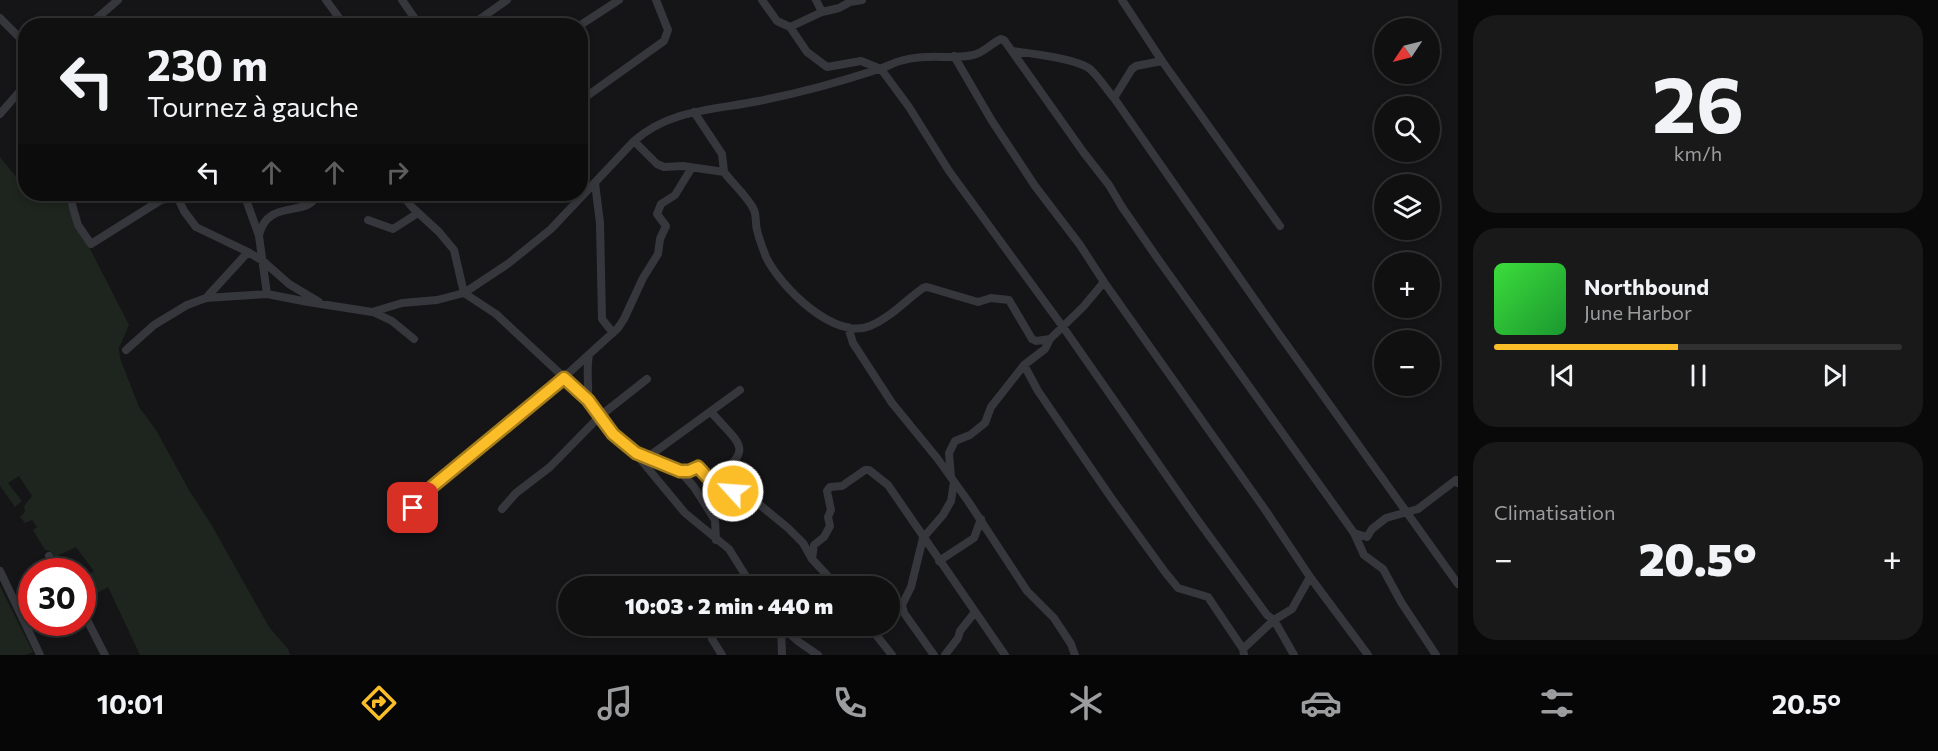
<!DOCTYPE html>
<html lang="fr">
<meta charset="utf-8">
<style>
body{margin:0;font-family:Commissioner,sans-serif;background:#19191a;color:#f1f3f6;height:100vh;display:flex;flex-direction:column;font-size:22px;white-space:nowrap}
*{box-sizing:border-box;margin:0}
p{font-size:20px;color:#9c9d9f}
.icon{flex:none;width:33px;height:33px;fill:none;stroke:currentColor;stroke-width:2;stroke-linecap:round;stroke-linejoin:round}
.map{position:relative;flex:1;overflow:hidden}
.side{display:flex;flex-direction:column;gap:15px;padding:15px;background:#090909;width:480px}
.side>*{flex:none}
.guide{position:absolute;left:18px;top:18px;width:570px;height:183px;border-radius:24px;box-shadow:0 3px 9px #0003,0 0 0 2px #303031;background:#101011;color:#f1f3f6;overflow:hidden}
.needle{width:39px;rotate:235deg}
.buttons{position:absolute;left:1374px;top:18px;display:grid;gap:12px}
.buttons a{display:grid;place-items:center;width:66px;height:66px;border-radius:50%;background:#101011;box-shadow:0 3px 9px #0003,0 0 0 2px #303031;font-size:30px}
.speed{position:absolute;left:18px;top:558px;display:flex;gap:12px;font-size:30px;font-weight:700;text-align:center}
.speed>*{display:grid;place-content:center;width:78px;height:78px;border-radius:50%;background:#101011;box-shadow:0 3px 9px #0003,0 0 0 2px #303031;line-height:1}
.speed .limit{border:9px solid #d22;background:#fff;color:#111}
.pin{position:absolute;display:grid;place-items:center;width:51px;height:51px;color:#fff;margin:-26px;border-radius:12px;box-shadow:0 3px 9px #0006}
.me{position:absolute;width:66px;margin:-33px;rotate:296deg;stroke-linejoin:round;filter:drop-shadow(0 0 4px #0008)}
.turn{display:flex;align-items:center;gap:21px;height:126px;padding:0 30px;font-size:27px}
.turn .icon{width:78px;height:78px;stroke-width:2.5}
.turn b{display:block;font-size:42px;line-height:51px}
.lanes{display:flex;align-items:center;height:57px;padding:0 30px;background:#0003;justify-content:center;gap:30px;direction:ltr}
.lanes .off{opacity:.35}
.big{font-size:45px;font-weight:800;line-height:1.1}
.side .card{flex:1;display:flex;flex-direction:column;justify-content:center;gap:9px;min-width:0;padding:0 21px;border-radius:24px;background:#19191a}
.side .dial{align-items:center;gap:0}
.dial b{font-size:78px;line-height:1}
.song{display:flex;align-items:center;gap:18px}
.cover{width:72px;height:72px;border-radius:9px;background:linear-gradient(135deg,hsl(120 70% 55%),hsl(130 70% 35%))}
.played{height:6px;border-radius:3px;background:linear-gradient(90deg,#fcbe28 45%,#303031 45%)}
.keys{display:flex;justify-content:space-around;direction:ltr}
.heat{display:flex;justify-content:space-between;align-items:center;font-size:33px;direction:ltr}
.trip{position:absolute;left:558px;top:576px;width:342px;height:60px;border-radius:30px;background:#101011;box-shadow:0 3px 9px #0003,0 0 0 2px #303031;font-weight:800;line-height:60px;text-align:center}
.tabs{display:flex;height:96px;justify-content:space-around;align-items:center;background:#060607;color:#9c9d9f}
.tabs .icon{width:42px;height:42px}
.tabs .on{color:#fcbe28}
.tabs b{font-size:27px;color:#f1f3f6}
main{display:flex;flex:1;min-height:0}
.map>svg:first-child{display:block}
.green{fill:#1d251e}
.lines{fill:none;stroke-linecap:round;stroke-linejoin:round}
.street{stroke:#36373c;stroke-width:8}
.route-casing{stroke:#a47c1a;stroke-width:15}
.route{stroke:#fcbe28;stroke-width:10}
</style>
<main>
<div class="map">
<svg width="1458" height="655" viewBox="0 0 1458 655">
<rect width="100%" height="100%" fill="#151517"/>
<path class="green" d="M 0,157 L 25,188 L 26,194 L 62,194 L 129,325 L 119,348 L 120,358 L 139,407 L 156,430 L 189,490 L 211,524 L 269,627 L 288,649 L 290,655 L 140,655 L 108,587 L 83,601 L 83,579 L 94,571 L 76,547 L 55,557 L 50,551 L 45,550 L 33,530 L 37,527 L 32,520 L 25,523 L 20,517 L 25,512 L 24,506 L 32,496 L 19,476 L 8,483 L 22,501 L 15,507 L 0,486 Z
M 0,586 L 33,652 L 26,655 L 0,655 Z"/>
<g class="lines">
<path class="street" d="M 326,0 L 345,26
M 402,0 L 420,26
M 762,0 L 777,21 L 790,27 L 822,12 L 839,8 L 850,2 L 862,0
M 816,0 L 822,12
M 1122,0 L 1162,61 L 1280,226
M 0,18 L 26,44
M 88,26 L 118,0
M 470,26 L 507,0
M 579,26 L 619,0
M 790,27 L 807,52 L 827,67 L 861,61 L 881,69 L 909,107 L 949,171 L 1063,327 L 1194,515 L 1267,615 L 1274,620 L 1294,655
M 1012,51 C 1029,53 1076,58 1090,69 C 1099,77 1106,89 1114,98 L 1269,320 L 1458,584
M 954,56 L 992,121 L 1035,186 L 1080,245 L 1104,282 L 1266,511 L 1310,577 L 1368,655
M 1114,98 L 1132,69 L 1136,66 L 1162,61
M 580,101 L 664,41 L 668,30 L 656,0
M 694,112 L 722,154 L 724,172
M 0,114 L 26,84
M 634,141 L 657,164 L 664,167 L 683,166 L 724,172 C 733,184 746,195 753,208 C 757,214 755,223 757,230 C 759,239 763,249 766,257 C 780,286 834,341 870,326 C 890,318 906,300 923,288 L 927,287 L 978,302 L 991,298 L 1009,300 L 1032,339 L 1036,341 L 1050,339
M 595,183 L 600,223 L 602,319 L 613,333
M 69,194 L 78,225 L 91,244 L 161,200 L 177,196
M 176,194 L 184,211 L 196,227 L 248,252 L 263,261 L 289,284 L 319,302
M 244,194 L 259,236 L 267,294
M 401,194 L 413,208 L 439,232 L 454,250 L 464,293 L 496,314 L 583,395 L 600,416 L 607,428 L 631,448 L 685,513 L 729,549 L 752,586
M 368,220 L 393,229 L 418,213
M 259,235 C 268,197 309,219 317,194
M 1104,282 L 1083,307 L 1050,339 L 1045,349 L 1024,365 L 1038,391 L 1112,499 L 1165,572 L 1178,588 L 1208,597 L 1243,649
M 206,298 L 248,252
M 373,312 L 392,321 L 414,339
M 848,327 L 853,343 L 892,403 L 937,458 L 968,501 L 1027,591 L 1054,618 L 1071,644 L 1075,655
M 126,350 L 154,325 L 187,305 L 206,298 L 267,294 L 308,302 L 372,312 L 402,303 L 437,300 L 464,293 L 509,263 L 551,229 L 634,141 C 670,109 715,110 759,101 C 799,93 840,82 879,69 C 886,67 893,63 900,61 C 925,53 950,60 973,55 C 984,53 991,43 1001,39 L 1004,40 L 1084,153 L 1109,185 L 1122,207 L 1158,259 L 1354,533 L 1364,555 L 1383,569 L 1401,602 L 1436,655
M 588,400 C 589,385 586,370 589,355
M 712,413 C 739,444 756,449 714,478
M 637,454 C 658,461 676,476 698,467 L 711,481 L 720,478 L 733,491 L 754,500 L 788,528 L 803,543 L 812,559 L 837,586
M 643,454 L 652,454 L 740,390
M 680,471 L 694,487 L 715,520 L 716,540
M 951,477 L 949,453 L 955,441 L 970,435 L 985,423 L 991,407 L 1024,365
M 502,509 L 516,493 L 550,467 L 600,416 L 647,379
M 407,526 L 407,519 L 413,508 L 433,486 L 550,390 L 618,328 L 624,319 L 643,278 L 658,254 L 660,239 L 666,226 L 657,214 L 661,204 L 675,195 L 691,169
M 1354,533 L 1367,537 L 1372,529 L 1386,518 L 1418,509 L 1456,480 L 1458,483
M 49,556 L 59,572
M 812,559 L 814,545 L 824,537 L 830,526 L 828,517 L 831,510 L 827,491 L 830,487 L 842,486 L 865,470 L 869,470 L 888,485 L 1005,655
M 939,561 L 974,538 L 981,519
M 0,571 L 40,655
M 82,610 L 105,655
M 781,626 L 799,642 L 818,655
M 781,626 L 782,655
M 869,626 L 892,655
M 712,639 L 722,655
M 934,655 L 904,613 L 902,605 L 911,587 L 923,538 L 943,515 L 951,501 L 954,482
M 945,655 L 958,638 L 960,631 L 975,612
M 1244,655 L 1243,649 L 1245,647 L 1274,620 L 1292,609 L 1310,577"/>
</g>
<g class="lines">
<g class="route-casing">
<path id="route" d="M 413,508 L 433,486 L 564,378 L 588,400 L 613,434 L 636,453 L 680,471 L 689,471 L 698,467 L 711,481 L 720,478 L 733,491"/>
</g>
<use href="#route" class="route"/>
</g>
</svg>
<div class="buttons">
<a><svg class="needle" viewBox="-14 -14 28 28"><path d="M0-13l5 13h-10z" fill="#e53935"/><path d="M0 13l5-13h-10z" fill="#9c9d9f"/></svg></a>
<a><svg class="icon" aria-label="search" viewBox="0 0 24 24"><circle cx="10" cy="10" r="6"/><path d="M15 15l6 6"/></svg></a>
<a><svg class="icon" aria-label="layers" viewBox="0 0 24 24"><path d="M12 4l9 5-9 5-9-5zM3 14l9 5 9-5"/></svg></a>
<a>+</a>
<a>−</a>
</div>
<div class="speed"><div class="limit">30</div></div>
<div class="pin" style="left:413px;top:508px;background:#d93025"><svg class="icon" aria-label="arrive" viewBox="0 0 24 24"><path d="M6 21V4h12l-3 4 3 4H6"/></svg></div>
<svg class="me" style="left:733px;top:491px" viewBox="-20 -20 40 40"><circle r="17" fill="#fcbe28" stroke="#fff" stroke-width="3"/><path d="M0-11L8 9 0 5-8 9z" fill="#fff"/></svg>
<div class="trip">10:03 · 2 min · 440 m</div>
<div class="guide">
<div class="turn"><svg class="icon" aria-label="left" viewBox="0 0 24 24"><path d="M17 20v-9H6M10 6l-5 5 5 5"/></svg><div><b>230 m</b>Tournez à gauche</div></div>
<div class="lanes"><svg class="icon" aria-label="left" viewBox="0 0 24 24"><path d="M17 20v-9H6M10 6l-5 5 5 5"/></svg><svg class="icon off" aria-label="ahead" viewBox="0 0 24 24"><path d="M12 20V5M6 11l6-6 6 6"/></svg><svg class="icon off" aria-label="ahead" viewBox="0 0 24 24"><path d="M12 20V5M6 11l6-6 6 6"/></svg><svg class="icon off" aria-label="right" viewBox="0 0 24 24"><path d="M7 20v-9h11M14 6l5 5-5 5"/></svg></div>
</div>
</div>
<section class="side">
<div class="card dial"><b>26</b><p>km/h</p></div>
<div class="card">
<div class="song"><i class="cover"></i><div><b>Northbound</b><p>June Harbor</p></div></div>
<div class="played"></div>
<div class="keys"><svg class="icon" aria-label="previous" viewBox="0 0 24 24"><path d="M18 5L8 12l10 7zM5 5v14"/></svg><svg class="icon" aria-label="pause" viewBox="0 0 24 24"><path d="M8 5v14M16 5v14"/></svg><svg class="icon" aria-label="next" viewBox="0 0 24 24"><path d="M6 5l10 7-10 7zM19 5v14"/></svg></div>
</div>
<div class="card"><p>Climatisation</p>
<div class="heat"><a>−</a><b class="big">20.5°</b><a>+</a></div>
</div>
</section>
</main>
<nav class="tabs">
<b>10:01</b>
<svg class="icon on" aria-label="directions" viewBox="0 0 24 24"><path d="M12 3l9 9-9 9-9-9zM9 14v-3h6M13 9l2 2-2 2"/></svg>
<svg class="icon" aria-label="music" viewBox="0 0 24 24"><path d="M9 18V5l10-2v13"/><circle cx="6" cy="18" r="3"/><circle cx="16" cy="16" r="3"/></svg>
<svg class="icon" aria-label="phone" viewBox="0 0 24 24"><path d="M5 4h4l2 5-3 2q2 4 5 5l2-3 5 2v4C11 20 4 13 5 4z"/></svg>
<svg class="icon" aria-label="climate" viewBox="0 0 24 24"><path d="M12 3v18M4 7l16 10M4 17L20 7"/></svg>
<svg class="icon" aria-label="car" viewBox="0 0 24 24"><path d="M5 17H2v-5l4-1 3-4h7l3 4 3 1v5h-3M9 17h6M6 11h13"/><circle cx="7" cy="17" r="2"/><circle cx="17" cy="17" r="2"/></svg>
<svg class="icon" aria-label="filters" viewBox="0 0 24 24"><path d="M4 7h16M4 17h16"/><circle cx="9" cy="7" r="2"/><circle cx="15" cy="17" r="2"/></svg>
<b>20.5°</b>
</nav>
